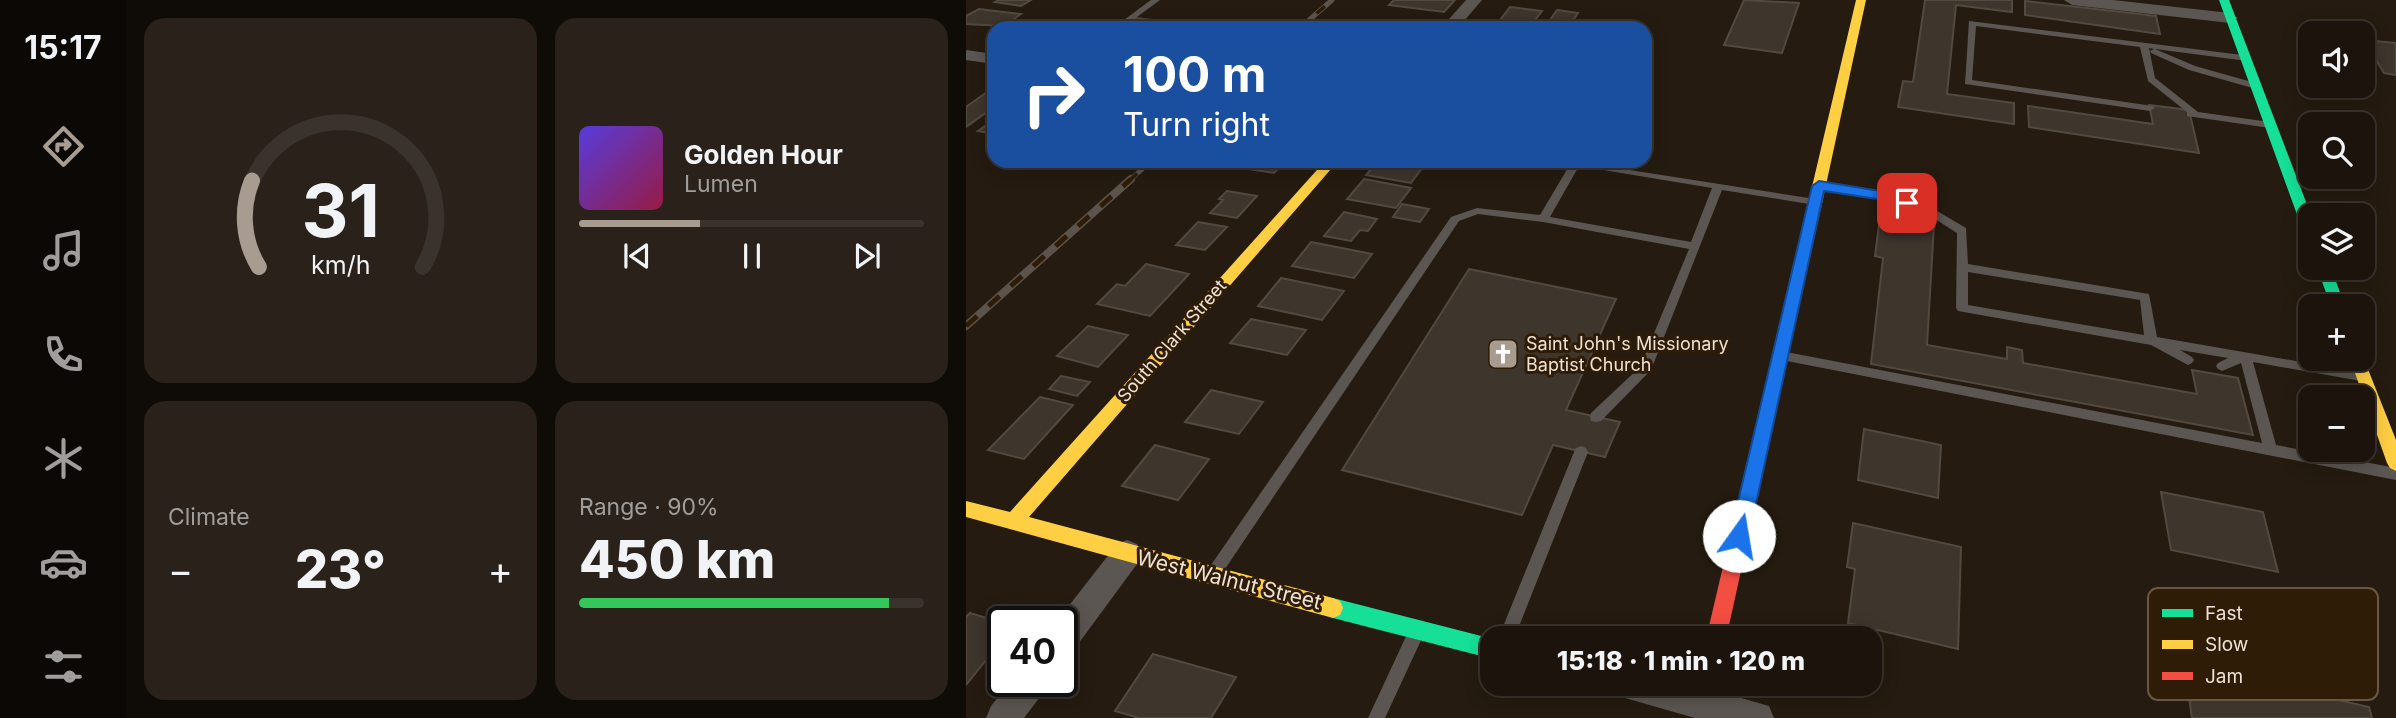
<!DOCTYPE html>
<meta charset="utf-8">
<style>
body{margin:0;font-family:Inter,sans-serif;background:#29211a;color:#f1f3f6;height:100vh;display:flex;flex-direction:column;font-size:26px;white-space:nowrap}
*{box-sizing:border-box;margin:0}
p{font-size:23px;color:#a09e9d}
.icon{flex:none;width:38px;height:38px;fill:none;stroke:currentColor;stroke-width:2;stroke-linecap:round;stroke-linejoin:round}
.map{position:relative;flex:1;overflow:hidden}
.sheet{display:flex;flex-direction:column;gap:18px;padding:18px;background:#0f0b07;width:840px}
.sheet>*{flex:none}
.top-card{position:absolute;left:21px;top:21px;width:665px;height:147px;border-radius:21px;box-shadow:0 4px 18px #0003,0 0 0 2px #3a332d;background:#1a4fa0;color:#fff;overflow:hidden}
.buttons{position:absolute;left:1332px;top:21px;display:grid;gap:14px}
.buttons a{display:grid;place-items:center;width:77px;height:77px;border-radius:14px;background:#1c140c;box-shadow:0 4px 18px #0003,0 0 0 2px #3a332d;font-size:35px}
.speed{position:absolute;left:21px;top:606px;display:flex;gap:14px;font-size:35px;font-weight:700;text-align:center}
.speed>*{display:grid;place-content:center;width:91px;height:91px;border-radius:50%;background:#1c140c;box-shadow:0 4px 18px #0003,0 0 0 2px #3a332d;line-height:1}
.speed .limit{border:4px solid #111;border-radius:10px;background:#fff;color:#111}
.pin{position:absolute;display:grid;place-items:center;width:60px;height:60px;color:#fff;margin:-30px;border-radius:14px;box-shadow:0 4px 10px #0006}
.me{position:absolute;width:77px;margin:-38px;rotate:13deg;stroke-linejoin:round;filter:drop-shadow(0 0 5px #0008)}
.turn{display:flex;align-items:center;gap:24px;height:147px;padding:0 21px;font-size:32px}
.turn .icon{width:91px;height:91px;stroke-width:2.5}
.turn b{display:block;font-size:49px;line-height:60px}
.big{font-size:52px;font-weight:800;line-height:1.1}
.sheet .card{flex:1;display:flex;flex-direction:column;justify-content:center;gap:10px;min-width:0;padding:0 24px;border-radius:21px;background:#29211a}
.sheet .dial{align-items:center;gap:0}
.dial svg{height:182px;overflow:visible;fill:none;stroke:#3a332d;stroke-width:7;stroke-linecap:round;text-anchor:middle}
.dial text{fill:#f1f3f6;stroke:none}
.song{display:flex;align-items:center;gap:21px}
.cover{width:84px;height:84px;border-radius:10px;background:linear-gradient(135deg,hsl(250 70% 55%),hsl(340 70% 35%))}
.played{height:7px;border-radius:4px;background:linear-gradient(90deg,#a89c90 35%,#3a332d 35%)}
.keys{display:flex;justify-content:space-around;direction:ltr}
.heat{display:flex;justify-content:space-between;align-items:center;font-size:38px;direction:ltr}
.charge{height:10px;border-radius:5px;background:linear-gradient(90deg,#34c759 90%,#3a332d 0)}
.sheet .tiles{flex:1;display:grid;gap:18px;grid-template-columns:repeat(2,1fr)}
.trip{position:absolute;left:514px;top:626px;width:402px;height:70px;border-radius:21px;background:#1c140c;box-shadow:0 4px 18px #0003,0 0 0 2px #3a332d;font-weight:800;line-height:70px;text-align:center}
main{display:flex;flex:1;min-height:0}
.tabs{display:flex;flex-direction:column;width:126px;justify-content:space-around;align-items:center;background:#0b0805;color:#a09e9d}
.tabs .icon{width:49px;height:49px}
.tabs .on{color:#a89c90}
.tabs b{font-size:32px;color:#f1f3f6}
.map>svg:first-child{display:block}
.building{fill:#3e352d;stroke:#524940;stroke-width:2}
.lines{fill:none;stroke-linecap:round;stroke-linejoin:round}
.lane{fill:#5b5651;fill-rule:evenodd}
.street{fill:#5b5651;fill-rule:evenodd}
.fast{fill:#16e098;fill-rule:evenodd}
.slow{fill:#ffcf43;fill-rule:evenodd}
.jam{fill:#f24e42;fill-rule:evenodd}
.rail-far1-casing{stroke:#5b534c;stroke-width:5}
.rail-casing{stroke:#5b534c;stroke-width:8}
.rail-far1{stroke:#2e1c07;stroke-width:3.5;stroke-dasharray:11;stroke-linecap:butt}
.rail{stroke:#2e1c07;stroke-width:5;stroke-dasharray:15;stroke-linecap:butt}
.route{fill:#1a73e8;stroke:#114b97;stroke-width:2}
.labels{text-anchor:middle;stroke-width:6;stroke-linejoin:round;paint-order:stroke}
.street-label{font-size:18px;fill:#eee1d5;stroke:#2e1c07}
.poi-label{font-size:18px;fill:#eee1d5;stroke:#2e1c07;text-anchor:start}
.near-street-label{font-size:21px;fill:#eee1d5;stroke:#2e1c07}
.key{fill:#2e1c07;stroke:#685745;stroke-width:2}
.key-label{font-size:19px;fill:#eee1d5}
</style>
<main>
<nav class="tabs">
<b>15:17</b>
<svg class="icon on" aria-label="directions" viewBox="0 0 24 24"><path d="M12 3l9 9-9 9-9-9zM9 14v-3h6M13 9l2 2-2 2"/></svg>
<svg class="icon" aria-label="music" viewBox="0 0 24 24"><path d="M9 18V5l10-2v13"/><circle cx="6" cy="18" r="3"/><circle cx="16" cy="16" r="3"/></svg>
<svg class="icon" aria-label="phone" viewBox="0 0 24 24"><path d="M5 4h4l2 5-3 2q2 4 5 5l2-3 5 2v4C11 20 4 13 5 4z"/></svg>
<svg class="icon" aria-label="climate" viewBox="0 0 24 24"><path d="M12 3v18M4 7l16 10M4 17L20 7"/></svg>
<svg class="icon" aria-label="car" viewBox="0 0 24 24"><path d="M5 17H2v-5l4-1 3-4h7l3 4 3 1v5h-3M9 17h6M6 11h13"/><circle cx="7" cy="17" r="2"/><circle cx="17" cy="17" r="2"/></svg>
<svg class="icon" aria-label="filters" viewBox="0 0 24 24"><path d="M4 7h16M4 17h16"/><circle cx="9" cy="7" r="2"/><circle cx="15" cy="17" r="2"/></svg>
</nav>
<section class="sheet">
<div class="tiles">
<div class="card dial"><svg viewBox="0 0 100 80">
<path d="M14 69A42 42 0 1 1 86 69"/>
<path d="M14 69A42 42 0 0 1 11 31" stroke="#a89c90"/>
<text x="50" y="56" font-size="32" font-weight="700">31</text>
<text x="50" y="72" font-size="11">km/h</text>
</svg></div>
<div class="card">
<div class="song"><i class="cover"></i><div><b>Golden Hour</b><p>Lumen</p></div></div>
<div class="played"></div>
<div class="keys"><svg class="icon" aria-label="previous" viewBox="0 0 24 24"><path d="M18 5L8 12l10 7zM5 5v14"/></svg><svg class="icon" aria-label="pause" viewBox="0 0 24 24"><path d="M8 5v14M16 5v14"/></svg><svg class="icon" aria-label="next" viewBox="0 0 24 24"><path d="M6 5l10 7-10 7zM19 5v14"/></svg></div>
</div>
<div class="card"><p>Climate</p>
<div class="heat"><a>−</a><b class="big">23°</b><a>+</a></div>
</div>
<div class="card"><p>Range · 90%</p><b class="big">450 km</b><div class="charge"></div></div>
</div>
</section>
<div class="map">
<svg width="1430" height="718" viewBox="0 0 1430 718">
<rect width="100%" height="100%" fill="#251b10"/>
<path class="building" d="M 33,0 L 65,0 L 55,6 L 29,2 Z
M 428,0 L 489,0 L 478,12 L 423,5 Z
M 778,0 L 833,3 L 816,53 L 758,45 Z
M 959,0 L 1046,0 L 1046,12 L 990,5 L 981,94 L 1048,103 L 1048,124 L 932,107 L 937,81 L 947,82 Z
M 1059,1 L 1190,16 L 1194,34 L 1059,15 Z
M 544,7 L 576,11 L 566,24 L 534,20 Z
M 13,9 L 55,14 L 38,26 L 0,24 L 0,16 Z
M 591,10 L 612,13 L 606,22 L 584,20 Z
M 170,18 L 194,21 L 185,28 L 156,28 Z
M 114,22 L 142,26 L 105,28 Z
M 521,22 L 558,27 L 516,28 Z
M 1398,40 L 1430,43 L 1430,75 L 1418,73 Z
M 21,92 L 28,93 L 28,107 L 0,127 L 0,107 Z
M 1183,105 L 1223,110 L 1233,153 L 1063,127 L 1062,106 L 1187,124 Z
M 28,120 L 28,134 L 12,131 Z
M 277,161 L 320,161 L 308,173 L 271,167 Z
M 412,161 L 440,161 L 459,164 L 445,183 L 400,175 Z
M 398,179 L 445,188 L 430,208 L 381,199 Z
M 261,191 L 291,196 L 271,218 L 244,213 L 257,200 L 253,199 Z
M 436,204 L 463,209 L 454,222 L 427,217 Z
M 378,212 L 411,219 L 402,231 L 394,230 L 385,241 L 358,236 Z
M 914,217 L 968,225 L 961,345 L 1041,359 L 1041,347 L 1056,350 L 1057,363 L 1231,394 L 1226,370 L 1272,378 L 1287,435 L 905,364 L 917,258 L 909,256 Z
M 232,222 L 261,227 L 239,250 L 210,245 Z
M 345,242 L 406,254 L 388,278 L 326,266 Z
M 180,264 L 223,274 L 184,316 L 131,304 L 151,284 L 159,286 Z
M 503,269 L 650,299 L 600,410 L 654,422 L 639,457 L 587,445 L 556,515 L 376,470 Z
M 315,278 L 378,291 L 356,320 L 292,306 Z
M 285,319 L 340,330 L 321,355 L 264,343 Z
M 122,326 L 162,335 L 132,367 L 91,356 Z
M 95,376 L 124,382 L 111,396 L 83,389 Z
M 245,390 L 297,402 L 273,434 L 219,422 Z
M 74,397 L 107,405 L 58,459 L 22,450 Z
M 898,429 L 975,445 L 972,498 L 892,480 Z
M 189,445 L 243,459 L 212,500 L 156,486 Z
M 1195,492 L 1297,512 L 1312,572 L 1205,550 Z
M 887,523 L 995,547 L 992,649 L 882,623 L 889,569 L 881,567 Z
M 4,613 L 37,623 L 37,639 L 0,685 L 0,617 Z
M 187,654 L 270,677 L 245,718 L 173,718 L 149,711 Z
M 1218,664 L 1403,707 L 1406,718 L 1226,718 Z"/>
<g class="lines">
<path class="lane" d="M 185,0 L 194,0 L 156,28 L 147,28 Z
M 1003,21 L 1284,56 L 1285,58 L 1281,61 L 1189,49 L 1229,66 L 1293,84 L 1294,86 L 1290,89 L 1223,70 L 1185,53 L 1184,51 L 1188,49 L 1183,48 L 1189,78 L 1232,112 L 1304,122 L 1309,125 L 1304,128 L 1221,116 L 1221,112 L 1182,81 L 1174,47 L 1010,26 L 1006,80 L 1187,106 L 1189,108 L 1184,111 L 999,84 Z
M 606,161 L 849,199 L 854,202 L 849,205 L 756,190 L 685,370 L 635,421 L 630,422 L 625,421 L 624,417 L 625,413 L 674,367 L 723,249 L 577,222 L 512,214 L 493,221 L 255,575 L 250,577 L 245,575 L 243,570 L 245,565 L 485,217 L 511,208 L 574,215 ZM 613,166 L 746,188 L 725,242 L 584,217 Z
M 853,182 L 924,194 L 966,208 L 1000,228 L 1002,264 L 1183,294 L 1191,337 L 1399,373 L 1401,376 L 1399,379 L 1395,381 L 1287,362 L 1310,445 L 1430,468 L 1430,480 L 811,359 L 809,356 L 811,353 L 815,351 L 1296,443 L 1275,363 L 1256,371 L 1252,369 L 1250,366 L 1252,363 L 1262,358 L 1214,350 L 1226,357 L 1228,360 L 1226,363 L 1222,365 L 1185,345 L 992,311 L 990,308 L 991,233 L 958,212 L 919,199 L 849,187 L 848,185 ZM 1002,272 L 1174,300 L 1178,335 L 1002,305 Z
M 615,446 L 620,448 L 622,452 L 548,639 L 532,639 L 608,452 L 610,448 Z
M 449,628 L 455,630 L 457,636 L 419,718 L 402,718 L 443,630 Z"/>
<path class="street" d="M 500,0 L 516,0 L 492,28 L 475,28 Z
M 1098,0 L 1147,0 L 1264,13 L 1272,18 L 1264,23 L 1106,5 Z
M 0,50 L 28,54 L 28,64 L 0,60 Z
M 161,540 L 171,544 L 176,554 L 171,564 L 107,651 L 96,656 L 96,621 L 91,621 L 151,544 Z
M 45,681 L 81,681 L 77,693 L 58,718 L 20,718 L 25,706 Z
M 648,684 L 727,684 L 803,706 L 808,718 L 729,718 L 652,696 Z"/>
<path class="fast" d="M 1253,0 L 1263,0 L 1345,215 L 1344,236 L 1337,231 Z
M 1351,268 L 1365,268 L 1379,306 L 1365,306 Z
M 367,598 L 527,639 L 527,659 L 367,618 L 360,615 L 357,608 L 360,601 Z"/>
<path class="slow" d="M 890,0 L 900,0 L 855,208 L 848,212 L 841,208 Z
M 359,161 L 372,161 L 63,517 L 367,598 L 374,601 L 377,608 L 374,615 L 367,618 L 0,517 L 0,501 L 44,512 Z
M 1396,354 L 1430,440 L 1430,471 L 1424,468 L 1421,463 L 1384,359 L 1396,359 Z"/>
<path class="jam" d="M 848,204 L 855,208 L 760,639 L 740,639 L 841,208 Z"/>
<g class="rail-far1-casing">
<path id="rail-far1" d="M 334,28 L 366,0
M 163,181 L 185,161"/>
</g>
<g class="rail-casing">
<path id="rail" d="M 0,326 L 165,179"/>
</g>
<use href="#rail-far1" class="rail-far1"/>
<use href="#rail" class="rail"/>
</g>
<path class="route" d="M 853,181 L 920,192 L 945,200 L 947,203 L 941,207 L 918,200 L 858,191 L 783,536 L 780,542 L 773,545 L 766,542 L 764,536 L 846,186 Z"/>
<defs>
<g id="church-square" transform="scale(1.575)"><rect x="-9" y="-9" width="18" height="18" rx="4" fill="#a89c90" stroke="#2e1c07"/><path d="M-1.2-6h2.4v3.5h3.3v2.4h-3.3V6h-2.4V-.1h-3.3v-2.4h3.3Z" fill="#fff"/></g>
</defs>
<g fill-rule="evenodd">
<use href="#church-square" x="537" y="354"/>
</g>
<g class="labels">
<g class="street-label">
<text transform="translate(206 341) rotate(-49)" y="6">South Clark Street</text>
</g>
<g class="poi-label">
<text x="560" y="350">Saint John's Missionary<tspan x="560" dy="21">Baptist Church</tspan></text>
</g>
<g class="near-street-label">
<text transform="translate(263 580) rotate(14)" y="7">West Walnut Street</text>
</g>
</g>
<rect x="1182" y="588" width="230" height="112" rx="10" class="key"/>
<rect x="1196" y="609" width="31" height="8" fill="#16e098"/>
<rect x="1196" y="640" width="31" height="9" fill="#ffcf43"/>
<rect x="1196" y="672" width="31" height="8" fill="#f24e42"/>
<g class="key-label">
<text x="1239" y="620">Fast</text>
<text x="1239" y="651">Slow</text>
<text x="1239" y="683">Jam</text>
</g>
</svg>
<div class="buttons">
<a><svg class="icon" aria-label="sound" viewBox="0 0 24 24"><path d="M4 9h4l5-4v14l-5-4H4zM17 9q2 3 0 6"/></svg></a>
<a><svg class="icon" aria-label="search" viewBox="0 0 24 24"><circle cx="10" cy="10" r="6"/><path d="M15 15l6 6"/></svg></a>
<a><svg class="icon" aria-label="layers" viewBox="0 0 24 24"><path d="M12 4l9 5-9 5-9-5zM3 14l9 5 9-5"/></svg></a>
<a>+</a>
<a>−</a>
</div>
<div class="speed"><div class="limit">40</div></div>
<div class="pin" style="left:941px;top:203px;background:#d93025"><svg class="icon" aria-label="arrive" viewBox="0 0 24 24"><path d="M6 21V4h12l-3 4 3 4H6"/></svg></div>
<svg class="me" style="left:773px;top:536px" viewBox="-20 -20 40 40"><circle r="19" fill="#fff"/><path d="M0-13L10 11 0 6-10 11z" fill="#1a73e8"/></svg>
<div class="trip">15:18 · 1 min · 120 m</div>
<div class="top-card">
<div class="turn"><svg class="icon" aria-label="right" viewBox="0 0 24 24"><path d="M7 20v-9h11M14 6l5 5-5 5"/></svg><div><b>100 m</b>Turn right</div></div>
</div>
</div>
</main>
